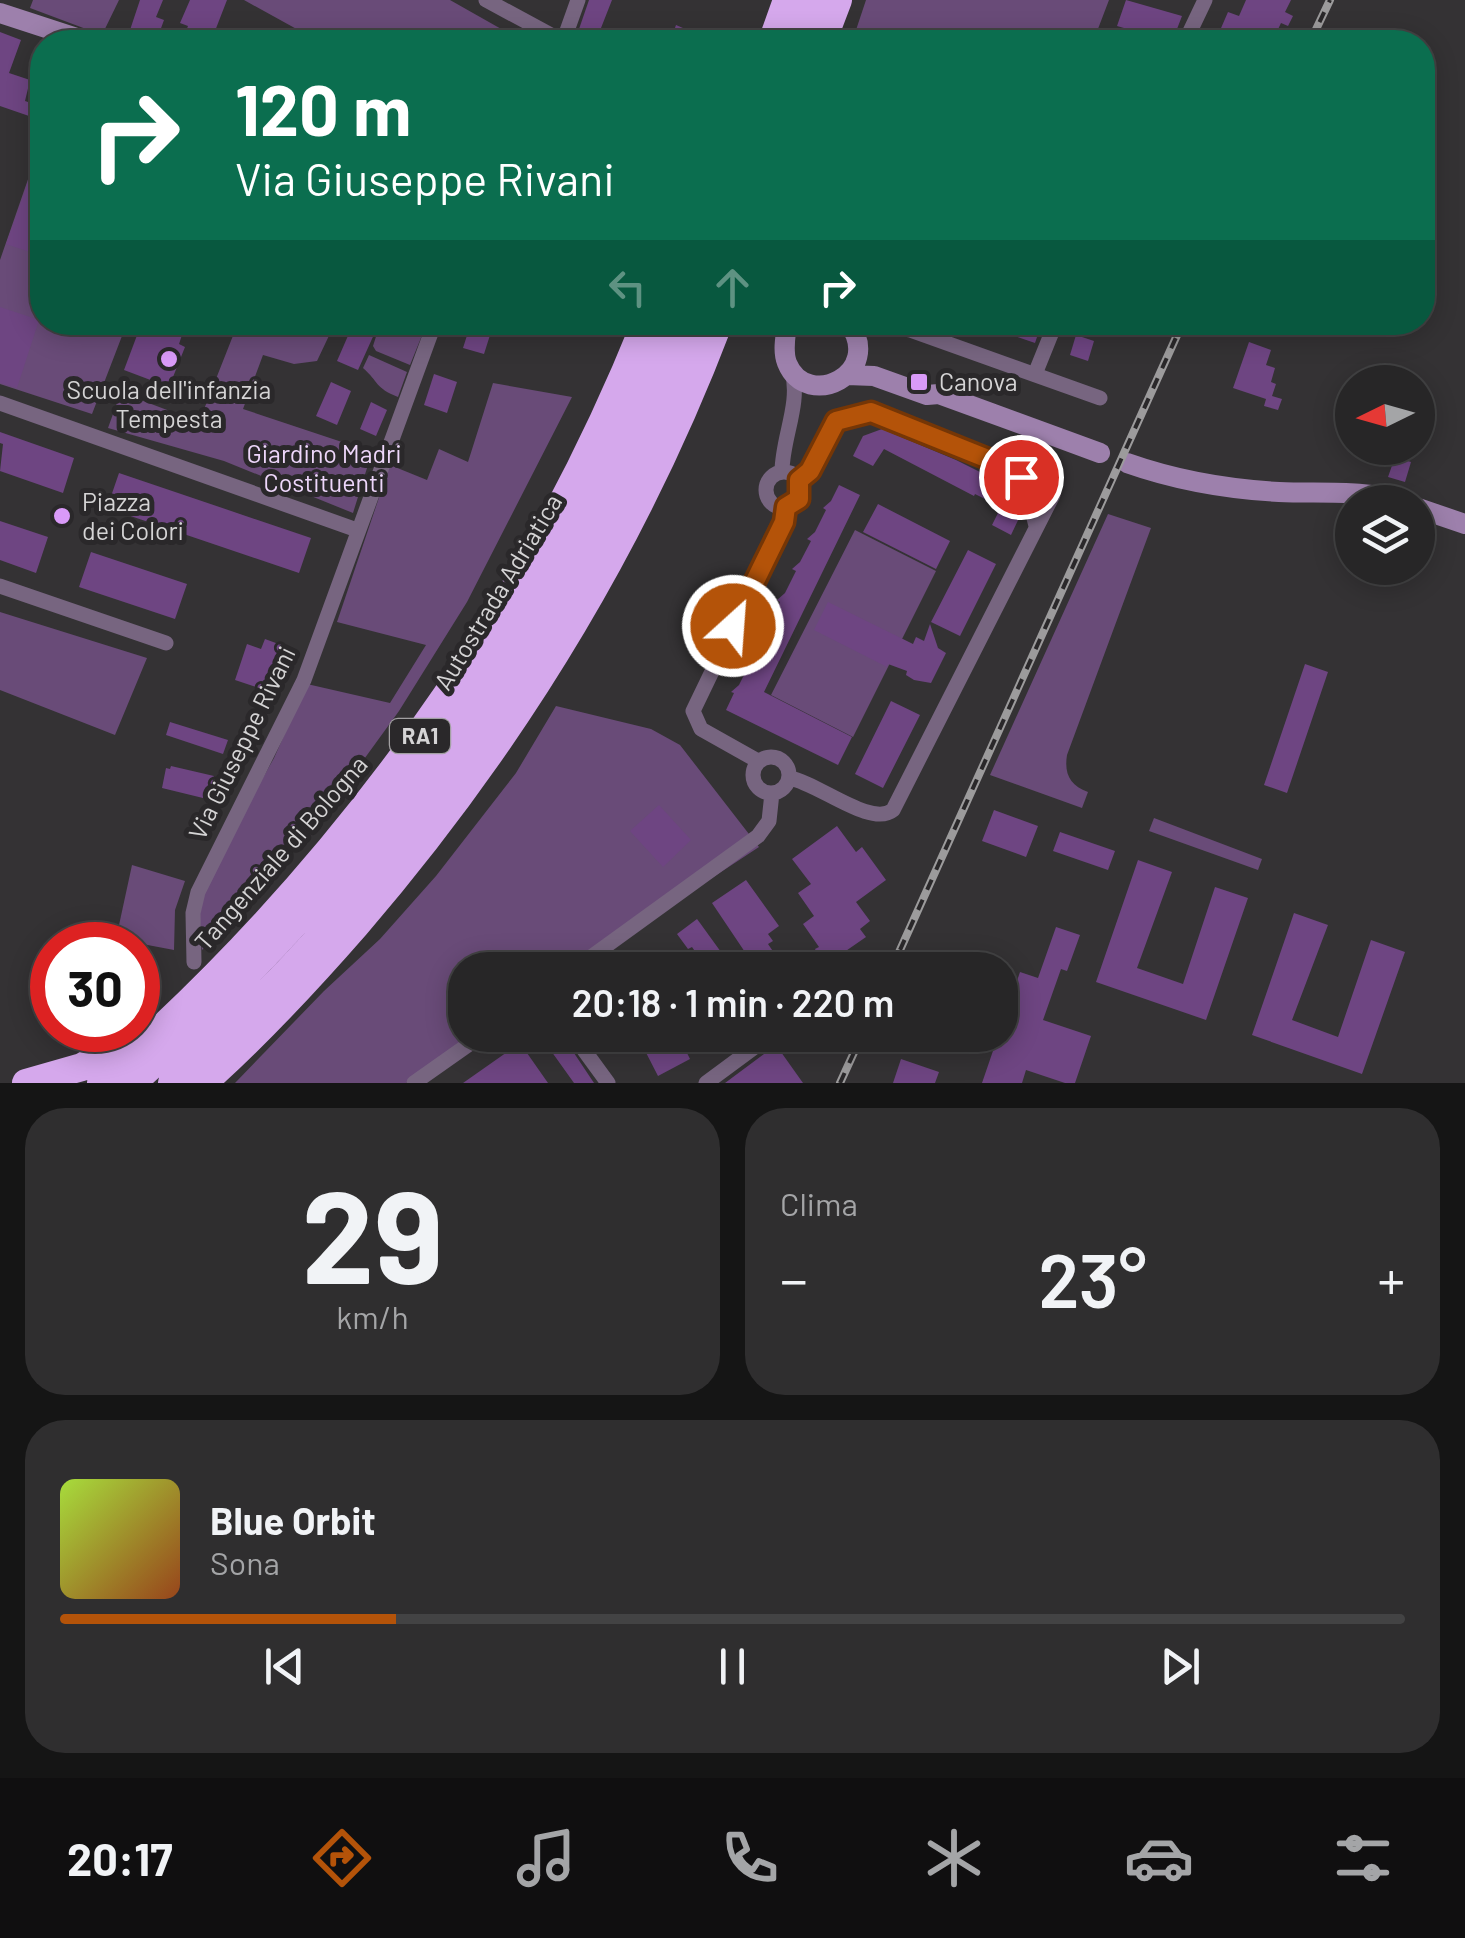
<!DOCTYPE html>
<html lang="it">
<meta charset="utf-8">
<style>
body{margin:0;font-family:Barlow,sans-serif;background:#2f2e2f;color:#f1f3f6;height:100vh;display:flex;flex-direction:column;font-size:38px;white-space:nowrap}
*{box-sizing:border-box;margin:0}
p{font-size:32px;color:#a4a5a7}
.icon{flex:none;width:55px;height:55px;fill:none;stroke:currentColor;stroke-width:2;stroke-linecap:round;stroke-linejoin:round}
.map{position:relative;height:1083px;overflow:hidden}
.sheet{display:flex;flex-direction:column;gap:25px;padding:25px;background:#151515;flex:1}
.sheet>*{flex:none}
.top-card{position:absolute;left:30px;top:30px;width:1405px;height:305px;border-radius:40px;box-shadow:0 5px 25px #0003,0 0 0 2px #434344;background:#0b6e4f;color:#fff;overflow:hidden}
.needle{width:65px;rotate:265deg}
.buttons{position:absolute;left:1335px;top:365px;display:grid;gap:20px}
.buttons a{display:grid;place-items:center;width:100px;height:100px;border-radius:50%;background:#272627;box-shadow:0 5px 25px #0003,0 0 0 2px #434344;font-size:50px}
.speed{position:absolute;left:30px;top:922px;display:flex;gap:20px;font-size:50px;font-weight:700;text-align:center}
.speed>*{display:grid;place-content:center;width:130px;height:130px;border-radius:50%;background:#272627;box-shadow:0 5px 25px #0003,0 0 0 2px #434344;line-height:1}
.speed .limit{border:15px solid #d22;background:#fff;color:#111}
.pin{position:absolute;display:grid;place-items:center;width:85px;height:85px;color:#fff;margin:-42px;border:5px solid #fff;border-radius:50%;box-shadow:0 2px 10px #0007}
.me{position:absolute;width:110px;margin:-55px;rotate:26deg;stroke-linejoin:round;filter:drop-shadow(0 0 8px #0008)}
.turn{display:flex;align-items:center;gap:35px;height:210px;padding:0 40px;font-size:45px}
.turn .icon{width:130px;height:130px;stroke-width:2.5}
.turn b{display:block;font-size:70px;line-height:85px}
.lanes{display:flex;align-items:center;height:95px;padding:0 40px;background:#0003;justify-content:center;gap:50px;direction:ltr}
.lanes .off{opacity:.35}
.big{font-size:75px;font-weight:600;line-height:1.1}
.sheet .tile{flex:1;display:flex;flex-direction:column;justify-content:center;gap:15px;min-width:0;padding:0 35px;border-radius:40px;background:#2f2e2f}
.sheet .dial{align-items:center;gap:0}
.dial b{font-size:130px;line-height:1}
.song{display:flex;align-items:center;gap:30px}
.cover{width:120px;height:120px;border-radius:15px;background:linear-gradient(135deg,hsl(80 70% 55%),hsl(20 70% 35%))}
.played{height:10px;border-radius:5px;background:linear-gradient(90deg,#b45309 25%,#434344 25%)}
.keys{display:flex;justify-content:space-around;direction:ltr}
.heat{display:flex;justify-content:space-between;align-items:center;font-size:55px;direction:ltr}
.sheet .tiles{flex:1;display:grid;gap:25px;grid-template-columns:1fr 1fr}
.tile:last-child{grid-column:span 2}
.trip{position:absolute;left:448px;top:952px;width:570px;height:100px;border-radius:40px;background:#272627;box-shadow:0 5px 25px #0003,0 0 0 2px #434344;font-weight:600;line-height:100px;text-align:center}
.tab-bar{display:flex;height:160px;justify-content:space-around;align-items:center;background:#100f10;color:#a4a5a7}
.tab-bar .icon{width:70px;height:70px}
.tab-bar .current{color:#b45309}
.tab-bar b{font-size:45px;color:#f1f3f6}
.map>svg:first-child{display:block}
.green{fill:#694b78}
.building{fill:#6e4582}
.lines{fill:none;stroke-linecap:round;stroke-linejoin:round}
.minor{stroke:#776580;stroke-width:15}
.secondary{stroke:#9d80ac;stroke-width:20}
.motorway{stroke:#d5a8ec;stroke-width:28}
.rail-casing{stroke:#9c9b9c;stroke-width:8}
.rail{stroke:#2a282a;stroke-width:4;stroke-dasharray:11;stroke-linecap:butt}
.route-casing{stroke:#753606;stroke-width:25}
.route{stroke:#b45309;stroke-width:18}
.poi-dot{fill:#d99af8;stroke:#2a282a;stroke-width:4}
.labels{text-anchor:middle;stroke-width:10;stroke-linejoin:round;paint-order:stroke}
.shield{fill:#2a282a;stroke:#a2a0a2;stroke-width:2.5}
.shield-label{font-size:22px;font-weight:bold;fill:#d5d4d5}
.poi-label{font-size:25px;fill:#d5d4d5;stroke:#2a282a;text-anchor:start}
.park-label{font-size:25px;fill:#eed7fb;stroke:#2a282a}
.street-label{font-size:25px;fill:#d5d4d5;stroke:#2a282a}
</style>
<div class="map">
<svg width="1465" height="1083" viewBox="0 0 1465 1083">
<rect width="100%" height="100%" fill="#343234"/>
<path class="green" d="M 33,0 L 119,0 L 102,35 L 30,8 Z
M 244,0 L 450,0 L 503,30 L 497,42 L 320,42 Z
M 866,0 L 1109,0 L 1093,42 L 852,42 Z
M 42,139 L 42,322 L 127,323 L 92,414 L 0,384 L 0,260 Z
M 238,323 L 335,323 L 317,361 L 294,364 L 263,355 L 243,409 L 372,452 L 353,513 L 224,461 L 108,428 L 118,400 L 138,399 L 199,422 Z
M 368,323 L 427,323 L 410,365 L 376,351 L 373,346 L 379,327 Z
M 369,355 L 407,372 L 398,397 C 375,388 379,382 363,368 Z
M 493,383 L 572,397 L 467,602 L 399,711 L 317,824 L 202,950 L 199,908 L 216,862 L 274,758 L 307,684 L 390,703 L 426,645 L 337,622 L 390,465 L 427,480 L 439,449 L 468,462 Z
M 1108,514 L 1151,528 L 1067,755 C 1064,774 1070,785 1088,792 L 1082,808 L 990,775 Z
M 855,530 L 936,571 L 853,737 L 771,695 Z
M 0,612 L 147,658 L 115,735 L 0,690 Z
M 556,706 L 651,729 L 680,745 L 759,847 L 572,970 L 465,970 L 465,1035 L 473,1035 L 406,1083 L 235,1083 L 324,991 L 380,939 L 436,876 L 516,773 Z
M 1154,818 L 1262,859 L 1258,870 L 1149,831 Z
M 132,865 L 185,881 L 175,910 L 174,950 L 116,939 Z"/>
<path class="building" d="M 140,0 L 163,0 L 156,17 L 164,20 L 156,42 L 129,33 Z
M 190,0 L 227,0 L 215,31 L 242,42 L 182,42 L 188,26 L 180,23 Z
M 589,0 L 612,0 L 601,28 L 608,31 L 604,42 L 578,32 Z
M 1126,0 L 1182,16 L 1172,42 L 1117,26 Z
M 1246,0 L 1291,0 L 1285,12 L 1293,16 L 1288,26 L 1281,23 L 1272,42 L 1215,42 L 1228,12 L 1239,16 Z
M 676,25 L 697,34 L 694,42 L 670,42 Z
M 0,32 L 21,40 L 9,73 L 30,80 L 25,101 L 34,104 L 29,116 L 0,106 Z
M 41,146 L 42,146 L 42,256 L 6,244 Z
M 0,307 L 39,320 L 17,388 L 0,383 Z
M 142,322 L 170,322 L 167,330 L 182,335 L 179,344 L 185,347 L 169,387 L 124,370 Z
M 354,322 L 376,330 L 358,370 L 337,361 Z
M 1010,322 L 1042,322 L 1035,343 L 1006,333 Z
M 470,326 L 491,332 L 484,354 L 463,348 Z
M 1076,335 L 1094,341 L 1088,361 L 1070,355 Z
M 1249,342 L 1271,350 L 1266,365 L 1275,368 L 1271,382 L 1276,384 L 1272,396 L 1282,399 L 1278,410 L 1264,406 L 1266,399 L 1233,388 Z
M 434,374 L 457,382 L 447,413 L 424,405 Z
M 331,382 L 351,391 L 337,425 L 316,416 Z
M 371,402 L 387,410 L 376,436 L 360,429 Z
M 882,429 L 956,460 L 1012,488 L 1021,514 L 1011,535 L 992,525 L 998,513 L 995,504 L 975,494 L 974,496 L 884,449 L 873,466 L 853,456 L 863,436 Z
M 0,432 L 74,458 L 63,493 L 0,471 L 3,444 L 0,443 Z
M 1395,457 L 1411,462 L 1405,482 L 1388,477 Z
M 119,473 L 311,538 L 299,573 L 107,508 Z
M 839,485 L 860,495 L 764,692 L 852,737 L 838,765 L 726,710 L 734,693 L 731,692 L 739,685 L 750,663 L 746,661 L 754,654 L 765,633 L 761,631 L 769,624 L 780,602 L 777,600 L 785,593 L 796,571 L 792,569 L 800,562 L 811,541 L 807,539 L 815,532 L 826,510 L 823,508 L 831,501 Z
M 878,504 L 950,541 L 936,569 L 863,532 Z
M 0,521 L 48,537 L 36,573 L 0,560 Z
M 968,550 L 996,564 L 960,636 L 931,622 Z
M 91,552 L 187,584 L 175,619 L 79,587 Z
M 828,602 L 913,644 L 916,637 L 924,641 L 930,624 L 938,648 L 946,653 L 931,683 L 914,680 L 906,675 L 907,671 L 888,664 L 887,667 L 814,630 Z
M 265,639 L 284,646 L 268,691 L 235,680 L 247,644 L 261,649 Z
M 1305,664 L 1328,672 L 1287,793 L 1264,785 Z
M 891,701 L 920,715 L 883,788 L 855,774 Z
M 170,722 L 228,740 L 223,754 L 166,735 Z
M 171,766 L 214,776 L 208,796 L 204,795 L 203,798 L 162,788 L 166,768 L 170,769 Z
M 659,805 L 691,840 L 663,867 L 630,831 Z
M 994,810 L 1038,826 L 1026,857 L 982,841 Z
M 837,826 L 856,852 L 862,847 L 886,880 L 856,902 L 870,921 L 860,929 L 866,937 L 840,955 L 847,965 L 840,970 L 818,970 L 810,958 L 817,953 L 815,949 L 819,947 L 803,924 L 814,916 L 798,893 L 811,884 L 792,859 Z
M 1060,832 L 1115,851 L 1108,870 L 1053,851 Z
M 1138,860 L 1172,872 L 1137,968 L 1183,984 L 1215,887 L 1248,898 L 1206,1020 L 1096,982 Z
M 746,880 L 779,926 L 768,934 L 773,941 L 768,944 L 783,966 L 776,970 L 757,970 L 712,903 Z
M 1294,913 L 1328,925 L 1292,1020 L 1338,1037 L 1371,940 L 1405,952 L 1362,1074 L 1252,1035 Z
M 697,919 L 700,923 L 734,970 L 708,970 L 692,947 L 688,949 L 677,934 Z
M 1056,927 L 1080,935 L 1067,971 L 1061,969 L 1043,1020 L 1091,1036 L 1075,1083 L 1065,1083 L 1026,1070 L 1022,1083 L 982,1083 L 1020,972 L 1038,978 Z
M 552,1035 L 562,1035 L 594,1083 L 574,1083 L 544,1041 Z
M 648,1035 L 678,1035 L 690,1059 L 658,1076 L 639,1039 Z
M 520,1043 L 548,1083 L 463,1083 Z
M 776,1045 L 803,1083 L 725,1083 Z
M 901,1059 L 939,1072 L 935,1083 L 893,1083 Z"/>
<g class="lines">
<path class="minor" d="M 486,0 L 564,42
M 563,42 L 578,0
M 1185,42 L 1205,0
M 855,322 L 888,323 L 910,330 L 1100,398
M 1035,374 L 1056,322
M 0,403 L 357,530
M 782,472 C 782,438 801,404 792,371
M766 490a18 18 0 1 1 36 0a18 18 0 1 1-36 0Z
M 799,480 L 810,471 L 837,421 L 868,411 L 1015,472 L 1025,483 L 1036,526
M 0,586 L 166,643
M753 775a18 18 0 1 1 36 0a18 18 0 1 1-36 0Z
M 758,761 L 701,729 L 693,711 L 784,522 L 786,507
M 789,778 C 817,782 871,828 893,810 L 1053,495 L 1049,484 L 1034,480 L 1025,483
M 194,962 L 193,913 L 198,892 L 304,680 L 435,322
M 573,970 L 758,836 L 769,821 L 772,793
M 573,1035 L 608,1083
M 798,1035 L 818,1042
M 414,1083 L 482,1035
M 706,1083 L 771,1035"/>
<path class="secondary" d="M 0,13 L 89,42
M 787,322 C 786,336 782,350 787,363 C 807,412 886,373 848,322
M 847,375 L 874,376 L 927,395 L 939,394 L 1100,453
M 1127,463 C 1178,481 1225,489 1279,492 C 1319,494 1364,489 1402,502
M 1418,508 L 1465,524"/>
<path class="motorway" d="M 772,42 L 787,0
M 800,42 L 816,0
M 822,42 L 838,0
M 26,1083 L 82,1067 L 131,1039
M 101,1083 C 339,876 528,616 646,322
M 132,1083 C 289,944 427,783 533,601 C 585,512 628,418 669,322
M 172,1083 C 405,879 584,610 698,322
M 203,1083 C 258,1034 308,980 356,925 C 510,746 635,543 719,322"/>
<g class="rail-casing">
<path id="rail" d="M 1310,42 L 1330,0
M 891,970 L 1183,322
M 840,1083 L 862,1035"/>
</g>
<use href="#rail" class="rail"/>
</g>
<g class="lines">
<g class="route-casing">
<path id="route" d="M 733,626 L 784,522 L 786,507 L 799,499 L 799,480 L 810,471 L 836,421 L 871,412 L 1008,467 L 1021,477"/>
</g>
<use href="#route" class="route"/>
</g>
<g class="poi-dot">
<circle cx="169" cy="359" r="10"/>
<rect x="909" y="372" width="20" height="20" rx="5"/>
<circle cx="62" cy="516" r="10"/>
</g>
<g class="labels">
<rect class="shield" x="390" y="719" width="60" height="34" rx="8"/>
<g class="shield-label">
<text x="420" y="744">RA1</text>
</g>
<g class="poi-label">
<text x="939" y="391">Canova</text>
<text x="169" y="399" text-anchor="middle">Scuola dell'infanzia<tspan x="169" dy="29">Tempesta</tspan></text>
<text x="82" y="511">Piazza<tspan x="82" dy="29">dei Colori</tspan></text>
</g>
<g class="park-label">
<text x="324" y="463">Giardino Madri<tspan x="324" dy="29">Costituenti</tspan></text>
</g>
<g class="street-label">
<text transform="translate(498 592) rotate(-59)" y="9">Autostrada Adriatica</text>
<text transform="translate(242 743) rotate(-64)" y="9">Via Giuseppe Rivani</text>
<text transform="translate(281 853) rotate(-49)" y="9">Tangenziale di Bologna</text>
</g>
</g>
</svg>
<div class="buttons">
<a><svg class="needle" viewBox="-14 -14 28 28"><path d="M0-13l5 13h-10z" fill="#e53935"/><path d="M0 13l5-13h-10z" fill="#a4a5a7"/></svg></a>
<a><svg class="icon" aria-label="layers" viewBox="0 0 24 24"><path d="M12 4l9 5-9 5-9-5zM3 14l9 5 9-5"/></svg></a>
</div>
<div class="speed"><div class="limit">30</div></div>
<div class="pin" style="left:1021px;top:477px;background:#d93025"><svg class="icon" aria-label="arrive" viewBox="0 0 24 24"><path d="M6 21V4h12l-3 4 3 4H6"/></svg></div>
<svg class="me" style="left:733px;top:626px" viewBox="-20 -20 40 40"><circle r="17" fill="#b45309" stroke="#fff" stroke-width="3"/><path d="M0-11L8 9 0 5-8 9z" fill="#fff"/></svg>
<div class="trip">20:18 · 1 min · 220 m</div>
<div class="top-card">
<div class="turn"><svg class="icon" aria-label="right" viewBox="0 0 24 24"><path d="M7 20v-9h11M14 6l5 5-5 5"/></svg><div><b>120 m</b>Via Giuseppe Rivani</div></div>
<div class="lanes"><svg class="icon off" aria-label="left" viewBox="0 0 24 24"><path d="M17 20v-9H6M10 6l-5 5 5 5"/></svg><svg class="icon off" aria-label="ahead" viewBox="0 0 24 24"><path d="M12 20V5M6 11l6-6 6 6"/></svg><svg class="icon" aria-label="right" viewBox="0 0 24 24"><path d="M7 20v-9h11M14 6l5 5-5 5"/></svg></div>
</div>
</div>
<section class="sheet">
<div class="tiles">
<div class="tile dial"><b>29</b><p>km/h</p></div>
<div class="tile"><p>Clima</p>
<div class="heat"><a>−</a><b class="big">23°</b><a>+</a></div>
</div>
<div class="tile">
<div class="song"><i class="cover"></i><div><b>Blue Orbit</b><p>Sona</p></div></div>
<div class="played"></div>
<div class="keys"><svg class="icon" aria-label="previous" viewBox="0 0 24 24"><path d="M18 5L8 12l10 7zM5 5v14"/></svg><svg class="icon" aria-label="pause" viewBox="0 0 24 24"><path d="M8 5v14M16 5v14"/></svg><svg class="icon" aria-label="next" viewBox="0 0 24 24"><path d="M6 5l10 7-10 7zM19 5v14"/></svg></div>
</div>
</div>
</section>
<nav class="tab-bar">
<b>20:17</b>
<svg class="icon current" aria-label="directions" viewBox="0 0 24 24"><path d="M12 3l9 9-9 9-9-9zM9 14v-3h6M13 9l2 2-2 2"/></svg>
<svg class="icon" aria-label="music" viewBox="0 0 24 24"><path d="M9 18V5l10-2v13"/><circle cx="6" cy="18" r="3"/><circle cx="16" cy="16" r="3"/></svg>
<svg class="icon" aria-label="phone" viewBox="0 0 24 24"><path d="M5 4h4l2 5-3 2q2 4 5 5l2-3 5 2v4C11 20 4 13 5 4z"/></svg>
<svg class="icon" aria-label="climate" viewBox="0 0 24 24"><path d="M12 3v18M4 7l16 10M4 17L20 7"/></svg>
<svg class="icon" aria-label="car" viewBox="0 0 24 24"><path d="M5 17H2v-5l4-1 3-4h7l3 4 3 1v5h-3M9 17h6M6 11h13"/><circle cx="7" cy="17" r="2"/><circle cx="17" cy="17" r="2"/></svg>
<svg class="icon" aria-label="filters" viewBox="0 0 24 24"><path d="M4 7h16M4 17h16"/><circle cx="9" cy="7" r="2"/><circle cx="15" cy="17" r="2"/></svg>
</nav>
